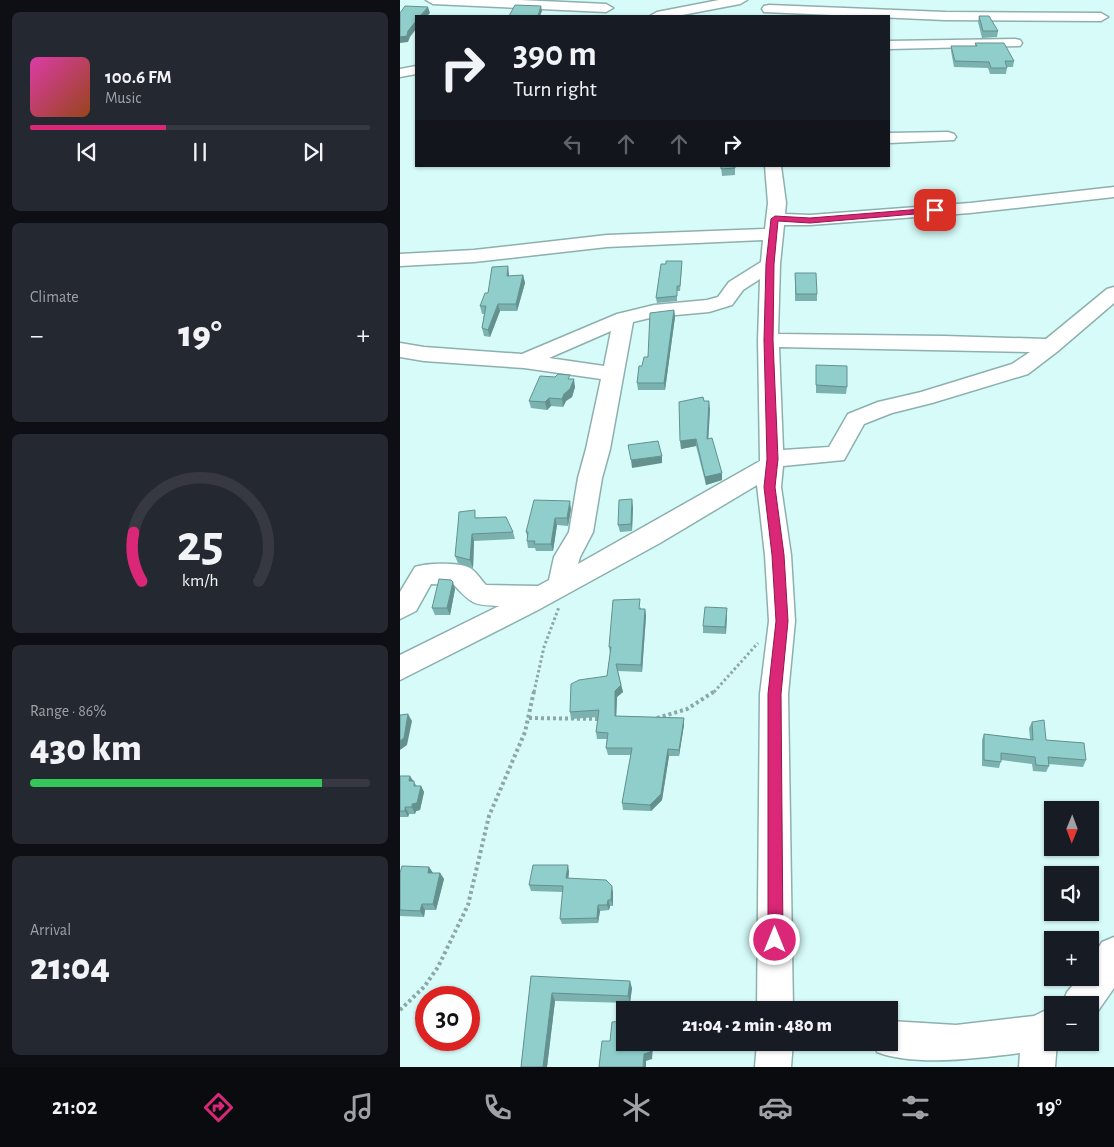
<!DOCTYPE html>
<meta charset="utf-8">
<style>
body{margin:0;font-family:"Alegreya Sans",sans-serif;background:#242831;color:#f1f3f6;height:100vh;display:flex;flex-direction:column;font-size:19px;white-space:nowrap}
*{box-sizing:border-box;margin:0}
p{font-size:16px;color:#9ea1a6}
.icon{flex:none;width:28px;height:28px;fill:none;stroke:currentColor;stroke-width:2;stroke-linecap:round;stroke-linejoin:round}
.map{position:relative;flex:1;overflow:hidden}
.panel{display:flex;flex-direction:column;gap:12px;padding:12px;background:#0d0f14;width:400px}
.panel>*{flex:none}
.top-card{position:absolute;left:15px;top:15px;width:475px;height:152px;border-radius:0px;box-shadow:0 1px 4px #0004;background:#171b24;color:#f1f3f6;overflow:hidden}
.needle{width:32px;rotate:181deg}
.buttons{position:absolute;left:644px;top:801px;display:grid;gap:10px}
.buttons a{display:grid;place-items:center;width:55px;height:55px;border-radius:0px;background:#171b24;box-shadow:0 1px 4px #0004;font-size:25px}
.speed{position:absolute;left:15px;top:986px;display:flex;gap:10px;font-size:25px;font-weight:700;text-align:center}
.speed>*{display:grid;place-content:center;width:65px;height:65px;border-radius:50%;background:#171b24;box-shadow:0 1px 4px #0004;line-height:1}
.speed .limit{border:8px solid #d22;background:#fff;color:#111}
.pin{position:absolute;display:grid;place-items:center;width:42px;height:42px;color:#fff;margin:-21px;border-radius:10px;box-shadow:0 2px 8px #0006}
.me{position:absolute;width:55px;margin:-28px;rotate:0deg;stroke-linejoin:round;filter:drop-shadow(0 0 4px #0008)}
.turn{display:flex;align-items:center;gap:18px;height:105px;padding:0 15px;font-size:22px}
.turn .icon{width:65px;height:65px;stroke-width:2.5}
.turn b{display:block;font-size:35px;line-height:42px}
.lanes{display:flex;align-items:center;height:48px;padding:0 15px;background:#0003;justify-content:center;gap:25px;direction:ltr}
.lanes .off{opacity:.35}
.big{font-size:38px;font-weight:800;line-height:1.1}
.panel .card{flex:1;display:flex;flex-direction:column;justify-content:center;gap:8px;min-width:0;padding:0 18px;border-radius:8px;background:#242831}
.panel .dial{align-items:center;gap:0}
.dial svg{height:130px;overflow:visible;fill:none;stroke:#363941;stroke-width:7;stroke-linecap:round;text-anchor:middle}
.dial text{fill:#f1f3f6;stroke:none}
.song{display:flex;align-items:center;gap:15px}
.cover{width:60px;height:60px;border-radius:8px;background:linear-gradient(135deg,hsl(320 70% 55%),hsl(20 70% 35%))}
.played{height:5px;border-radius:2px;background:linear-gradient(90deg,#db2777 40%,#363941 40%)}
.keys{display:flex;justify-content:space-around;direction:ltr}
.heat{display:flex;justify-content:space-between;align-items:center;font-size:28px;direction:ltr}
.charge{height:8px;border-radius:4px;background:linear-gradient(90deg,#34c759 86%,#363941 0)}
.trip{position:absolute;left:216px;top:1001px;width:282px;height:50px;border-radius:0px;background:#171b24;box-shadow:0 1px 4px #0004;font-weight:800;line-height:50px;text-align:center}
.menu{display:flex;height:80px;justify-content:space-around;align-items:center;background:#090b0e;color:#9ea1a6}
.menu .icon{width:35px;height:35px}
.menu .current{color:#db2777}
.menu b{font-size:22px;color:#f1f3f6}
main{display:flex;flex:1;min-height:0}
.map>svg:first-child{display:block}
.lines{fill:none;stroke-linecap:round;stroke-linejoin:round}
.minor-casing{stroke:#8db0ae;stroke-width:3}
.path-far1{stroke:#8ba8a6;stroke-width:3;stroke-dasharray:2.5 2.5;stroke-linecap:butt}
.path{stroke:#8ba8a6;stroke-width:4;stroke-dasharray:3 3;stroke-linecap:butt}
.minor{fill:#fff;fill-rule:evenodd}
.wall{fill:#7bb1af}
.shaded-wall{fill:#64908e}
.building{fill:#8fcecb;stroke:#64908e}
.route{fill:#db2777;stroke:#8e194d}
</style>
<main>
<section class="panel">
<div class="card">
<div class="song"><i class="cover"></i><div><b>100.6 FM</b><p>Music</p></div></div>
<div class="played"></div>
<div class="keys"><svg class="icon" aria-label="previous" viewBox="0 0 24 24"><path d="M18 5L8 12l10 7zM5 5v14"/></svg><svg class="icon" aria-label="pause" viewBox="0 0 24 24"><path d="M8 5v14M16 5v14"/></svg><svg class="icon" aria-label="next" viewBox="0 0 24 24"><path d="M6 5l10 7-10 7zM19 5v14"/></svg></div>
</div>
<div class="card"><p>Climate</p>
<div class="heat"><a>−</a><b class="big">19°</b><a>+</a></div>
</div>
<div class="card dial"><svg viewBox="0 0 100 80">
<path d="M14 69A42 42 0 1 1 86 69"/>
<path d="M14 69A42 42 0 0 1 9 39" stroke="#db2777"/>
<text x="50" y="56" font-size="32" font-weight="700">25</text>
<text x="50" y="72" font-size="11">km/h</text>
</svg></div>
<div class="card"><p>Range · 86%</p><b class="big">430 km</b><div class="charge"></div></div>
<div class="card"><p>Arrival</p><b class="big">21:04</b></div>
</section>
<div class="map">
<svg width="714" height="1067" viewBox="0 0 714 1067">
<rect width="100%" height="100%" fill="#d6fbf9"/>
<g class="lines">
<g class="minor-casing">
<path id="minor" d="M 26,0 L 120,0 L 206,4 L 213,8 L 206,12 L 33,4 Z
M 319,0 L 347,0 L 340,4 L 277,16 L 250,16 L 257,12 Z
M 369,5 L 545,12 L 701,13 L 708,17 L 701,21 L 545,20 L 364,12 L 362,9 L 364,6 Z
M 615,39 L 620,40 L 622,43 L 620,46 L 489,49 L 489,41 Z
M 16,66 L 16,74 L 0,77 L 0,69 Z
M 548,132 L 554,134 L 556,137 L 554,140 L 489,143 L 489,133 Z
M 365,166 L 381,166 L 386,203 L 385,214 L 410,215 L 570,203 L 714,187 L 714,197 L 570,213 L 410,225 L 384,225 L 380,264 L 378,334 L 544,336 L 646,339 L 707,289 L 714,287 L 714,303 L 658,351 L 628,374 L 532,403 L 492,413 L 464,424 L 444,460 L 383,466 L 381,487 L 391,555 L 395,621 L 388,694 L 393,1010 L 357,1010 L 360,694 L 369,621 L 365,555 L 357,485 L 260,543 L 138,610 L 0,680 L 0,655 L 99,606 C 73,605 72,604 54,585 L 31,584 L 16,611 L 0,619 L 0,592 L 15,567 C 26,563 59,562 70,568 C 76,571 81,580 86,585 L 138,586 L 149,580 L 154,557 L 169,532 L 178,478 L 186,449 L 201,379 L 124,368 L 24,361 L 0,357 L 0,343 L 24,347 L 122,354 L 217,314 L 254,305 L 307,300 L 318,297 L 329,282 L 361,262 L 363,240 L 207,247 L 74,262 L 0,266 L 0,254 L 74,250 L 207,235 L 365,229 L 368,203 ZM 360,279 L 358,340 L 360,461 L 178,564 L 180,557 L 193,532 L 202,478 L 210,449 L 233,322 L 254,317 L 309,312 L 332,305 L 343,290 ZM 211,331 L 204,366 L 149,358 ZM 379,347 L 630,352 L 612,364 L 521,392 L 478,402 L 448,414 L 429,447 L 383,450 Z
M 714,937 L 714,988 L 693,1018 L 690,1019 L 690,1005 L 662,1005 L 667,992 L 679,978 L 690,978 L 690,962 L 702,942 Z
M 652,1007 L 652,1042 L 657,1042 L 655,1067 L 619,1067 L 620,1053 C 579,1058 516,1067 477,1052 L 473,1042 L 490,1042 L 490,1021 L 556,1025 L 634,1016 Z
M 357,1042 L 393,1042 L 391,1067 L 355,1067 Z"/>
</g>
<path class="path-far1" d="M 134,692 L 144,647 L 159,607
M 314,692 L 358,643"/>
<path class="path" d="M 129,718 L 201,719
M 257,718 L 287,709 L 315,691
M 0,1010 L 24,987 L 38,967 L 68,905 L 89,816 L 125,732 L 134,691"/>
<use href="#minor" class="minor"/>
</g>
<path class="wall" d="M 579,16 L 598,31 L 597,37 L 582,38 L 578,22 Z
M 575,43 L 614,61 L 613,67 L 607,67 L 606,74 L 590,74 L 588,68 L 554,67 L 551,51 L 551,46 L 575,46 Z
M 321,166 L 335,166 L 335,175 L 322,176 Z
M 282,266 L 280,291 L 277,291 L 277,301 L 257,303 L 256,298 Z
M 395,273 L 417,294 L 417,301 L 395,301 Z
M 109,274 L 109,276 L 123,275 L 125,283 L 117,311 L 100,311 L 90,337 L 84,336 L 82,328 L 84,314 L 82,314 L 80,306 L 88,293 Z
M 274,310 L 275,317 L 265,390 L 238,390 L 237,383 L 242,366 Z
M 416,365 L 447,387 L 446,394 L 416,393 Z
M 171,379 L 175,387 L 172,397 L 166,401 L 163,407 L 151,406 L 147,410 L 131,408 L 129,401 Z
M 304,401 L 310,409 L 308,439 L 322,473 L 322,480 L 306,485 L 296,446 L 281,449 Z
M 233,507 L 232,531 L 220,532 L 218,525 Z
M 171,509 L 168,526 L 157,525 L 153,551 L 136,551 L 135,548 L 128,548 L 127,541 L 127,536 L 126,532 Z
M 77,517 L 113,532 L 115,539 L 74,541 L 73,568 L 58,563 L 55,556 Z
M 55,589 L 50,615 L 35,615 L 32,608 Z
M 241,607 L 241,609 L 245,609 L 246,616 L 242,672 L 218,671 L 223,692 L 217,697 L 216,716 L 284,718 L 284,725 L 279,756 L 269,756 L 262,800 L 251,811 L 223,810 L 222,803 L 231,755 L 208,755 L 206,748 L 207,739 L 197,739 L 196,732 L 198,717 L 171,719 L 170,712 L 207,676 L 210,654 L 209,647 Z
M 327,608 L 326,634 L 303,633 L 303,626 Z
M 632,722 L 646,740 L 686,760 L 683,767 L 649,764 L 649,766 L 646,772 L 633,771 L 632,764 L 601,760 L 599,768 L 582,766 L 582,740 L 584,734 L 630,739 L 629,728 Z
M 0,776 L 13,781 L 17,786 L 21,786 L 24,792 L 20,810 L 16,811 L 15,814 L 9,814 L 8,817 L 0,817 Z
M 29,867 L 33,873 L 40,873 L 44,879 L 36,910 L 25,910 L 24,917 L 0,916 L 0,873 Z
M 169,871 L 168,878 L 213,892 L 213,906 L 210,906 L 209,910 L 200,911 L 198,923 L 162,924 L 160,919 L 163,892 L 131,891 L 129,885 Z
M 131,976 L 232,988 L 230,1003 L 155,1001 L 147,1067 L 121,1067 Z"/>
<path class="shaded-wall" d="M 141,6 L 142,11 L 140,16 L 138,16 Z
M 28,7 L 30,13 L 27,16 L 20,16 Z
M 16,21 L 16,29 L 10,37 L 8,42 L 0,43 L 0,37 Z
M 108,266 L 109,274 L 108,283 L 107,276 Z
M 123,275 L 125,283 L 117,311 L 116,304 Z
M 98,304 L 100,311 L 90,337 L 88,330 Z
M 274,310 L 275,317 L 265,390 L 264,383 Z
M 174,379 L 175,387 L 172,397 L 166,401 L 163,407 L 162,399 L 164,394 Z
M 149,398 L 151,406 L 147,410 L 145,402 Z
M 309,401 L 310,409 L 308,446 L 307,439 Z
M 296,439 L 296,446 L 281,449 L 280,441 Z
M 262,456 L 262,463 L 232,468 L 231,460 Z
M 322,473 L 322,480 L 306,485 L 305,477 Z
M 232,499 L 233,507 L 232,531 L 231,524 Z
M 170,501 L 171,509 L 168,526 L 167,518 Z
M 155,518 L 157,525 L 153,551 L 151,544 Z
M 72,534 L 74,541 L 73,568 L 70,560 Z
M 53,582 L 55,589 L 50,615 L 47,608 Z
M 327,608 L 327,615 L 326,634 L 325,627 Z
M 245,609 L 246,616 L 242,672 L 241,665 Z
M 221,685 L 223,692 L 217,697 L 216,723 L 215,716 L 215,691 Z
M 8,714 L 12,721 L 7,745 L 0,750 L 0,741 Z
M 284,718 L 284,725 L 279,756 L 279,750 Z
M 268,749 L 269,756 L 262,800 L 251,811 L 250,805 Z
M 10,776 L 14,782 L 9,781 Z
M 21,786 L 24,792 L 20,810 L 16,811 L 15,814 L 12,807 Z
M 5,807 L 9,814 L 8,817 L 5,811 Z
M 168,865 L 169,871 L 168,884 L 166,878 Z
M 29,867 L 33,873 L 28,873 Z
M 40,873 L 44,879 L 36,910 L 33,904 Z
M 212,886 L 213,892 L 213,906 L 211,900 Z
M 208,900 L 210,906 L 209,910 L 207,905 Z
M 22,904 L 25,910 L 24,917 L 20,911 Z
M 198,905 L 200,911 L 198,923 L 197,918 Z
M 230,981 L 232,988 L 230,1003 L 228,996 Z
M 152,993 L 155,1001 L 147,1067 L 143,1067 Z
M 251,1042 L 252,1042 L 253,1047 L 252,1059 L 246,1061 L 246,1067 L 243,1067 L 244,1054 Z"/>
<path class="building" d="M 115,5 L 141,6 L 138,16 L 109,16 Z
M 5,6 L 28,7 L 20,16 L 16,16 L 16,21 L 8,31 L 7,36 L 0,37 L 0,13 Z
M 579,16 L 589,16 L 598,31 L 583,31 Z
M 575,43 L 604,43 L 614,61 L 605,61 L 607,68 L 591,68 L 589,62 L 555,61 L 551,46 L 577,46 Z
M 321,166 L 335,166 L 335,168 L 321,169 Z
M 266,261 L 282,261 L 280,286 L 277,286 L 277,296 L 256,298 L 261,264 L 266,264 Z
M 108,266 L 107,276 L 123,275 L 116,304 L 98,304 L 88,330 L 82,328 L 86,306 L 80,306 L 85,293 L 88,293 L 92,267 Z
M 395,273 L 416,273 L 417,294 L 396,294 Z
M 274,310 L 264,383 L 237,383 L 239,366 L 242,366 L 244,357 L 248,357 L 250,313 Z
M 416,365 L 447,366 L 447,387 L 416,385 Z
M 158,374 L 170,375 L 168,379 L 174,379 L 170,389 L 164,394 L 162,399 L 149,398 L 145,402 L 129,401 L 140,376 L 155,377 Z
M 303,397 L 304,401 L 309,401 L 307,439 L 312,438 L 322,473 L 305,477 L 296,439 L 280,441 L 279,402 Z
M 258,441 L 262,456 L 231,460 L 228,445 Z
M 232,499 L 231,524 L 218,525 L 219,500 Z
M 134,500 L 170,501 L 167,518 L 155,518 L 151,544 L 134,544 L 135,541 L 127,541 L 128,532 L 126,532 Z
M 75,510 L 75,518 L 106,517 L 113,532 L 72,534 L 70,560 L 55,556 L 58,525 L 59,512 Z
M 39,579 L 51,580 L 53,582 L 47,608 L 32,608 Z
M 240,599 L 239,609 L 245,609 L 241,665 L 216,664 L 221,685 L 215,691 L 215,716 L 284,718 L 279,750 L 268,749 L 261,794 L 250,805 L 222,803 L 232,748 L 206,748 L 208,733 L 196,732 L 199,710 L 170,712 L 171,684 L 179,680 L 207,676 L 211,647 L 209,647 L 213,600 Z
M 305,607 L 327,608 L 325,627 L 303,626 Z
M 8,714 L 4,738 L 0,741 L 0,715 Z
M 644,720 L 646,740 L 684,743 L 686,760 L 648,757 L 649,766 L 636,765 L 635,757 L 601,753 L 601,762 L 584,760 L 584,734 L 633,740 L 632,722 Z
M 0,776 L 10,776 L 9,781 L 14,781 L 14,786 L 21,786 L 17,803 L 12,804 L 12,807 L 5,807 L 5,811 L 0,811 Z
M 133,865 L 168,865 L 166,878 L 206,880 L 212,886 L 211,900 L 208,900 L 207,905 L 198,905 L 197,918 L 160,919 L 163,886 L 129,885 Z
M 2,866 L 29,867 L 28,873 L 40,873 L 33,904 L 22,904 L 20,911 L 0,910 L 0,873 Z
M 131,976 L 230,981 L 228,996 L 152,993 L 143,1067 L 121,1067 Z
M 225,1021 L 225,1042 L 251,1042 L 250,1052 L 244,1054 L 243,1067 L 199,1067 L 202,1041 L 210,1041 L 212,1022 Z"/>
<path class="route" d="M 535,208 L 539,210 L 538,212 L 410,223 L 378,221 L 374,264 L 373,340 L 378,459 L 375,487 L 384,555 L 388,621 L 381,694 L 383,940 L 381,945 L 375,947 L 370,945 L 368,940 L 368,694 L 376,621 L 372,555 L 364,487 L 367,459 L 364,340 L 366,264 L 371,219 L 375,216 L 410,218 Z"/>
</svg>
<div class="buttons">
<a><svg class="needle" viewBox="-14 -14 28 28"><path d="M0-13l5 13h-10z" fill="#e53935"/><path d="M0 13l5-13h-10z" fill="#9ea1a6"/></svg></a>
<a><svg class="icon" aria-label="sound" viewBox="0 0 24 24"><path d="M4 9h4l5-4v14l-5-4H4zM17 9q2 3 0 6"/></svg></a>
<a>+</a>
<a>−</a>
</div>
<div class="speed"><div class="limit">30</div></div>
<div class="pin" style="left:535px;top:210px;background:#d93025"><svg class="icon" aria-label="arrive" viewBox="0 0 24 24"><path d="M6 21V4h12l-3 4 3 4H6"/></svg></div>
<svg class="me" style="left:375px;top:940px" viewBox="-20 -20 40 40"><circle r="17" fill="#db2777" stroke="#fff" stroke-width="3"/><path d="M0-11L8 9 0 5-8 9z" fill="#fff"/></svg>
<div class="trip">21:04 · 2 min · 480 m</div>
<div class="top-card">
<div class="turn"><svg class="icon" aria-label="right" viewBox="0 0 24 24"><path d="M7 20v-9h11M14 6l5 5-5 5"/></svg><div><b>390 m</b>Turn right</div></div>
<div class="lanes"><svg class="icon off" aria-label="left" viewBox="0 0 24 24"><path d="M17 20v-9H6M10 6l-5 5 5 5"/></svg><svg class="icon off" aria-label="ahead" viewBox="0 0 24 24"><path d="M12 20V5M6 11l6-6 6 6"/></svg><svg class="icon off" aria-label="ahead" viewBox="0 0 24 24"><path d="M12 20V5M6 11l6-6 6 6"/></svg><svg class="icon" aria-label="right" viewBox="0 0 24 24"><path d="M7 20v-9h11M14 6l5 5-5 5"/></svg></div>
</div>
</div>
</main>
<nav class="menu">
<b>21:02</b>
<svg class="icon current" aria-label="directions" viewBox="0 0 24 24"><path d="M12 3l9 9-9 9-9-9zM9 14v-3h6M13 9l2 2-2 2"/></svg>
<svg class="icon" aria-label="music" viewBox="0 0 24 24"><path d="M9 18V5l10-2v13"/><circle cx="6" cy="18" r="3"/><circle cx="16" cy="16" r="3"/></svg>
<svg class="icon" aria-label="phone" viewBox="0 0 24 24"><path d="M5 4h4l2 5-3 2q2 4 5 5l2-3 5 2v4C11 20 4 13 5 4z"/></svg>
<svg class="icon" aria-label="climate" viewBox="0 0 24 24"><path d="M12 3v18M4 7l16 10M4 17L20 7"/></svg>
<svg class="icon" aria-label="car" viewBox="0 0 24 24"><path d="M5 17H2v-5l4-1 3-4h7l3 4 3 1v5h-3M9 17h6M6 11h13"/><circle cx="7" cy="17" r="2"/><circle cx="17" cy="17" r="2"/></svg>
<svg class="icon" aria-label="filters" viewBox="0 0 24 24"><path d="M4 7h16M4 17h16"/><circle cx="9" cy="7" r="2"/><circle cx="15" cy="17" r="2"/></svg>
<b>19°</b>
</nav>
